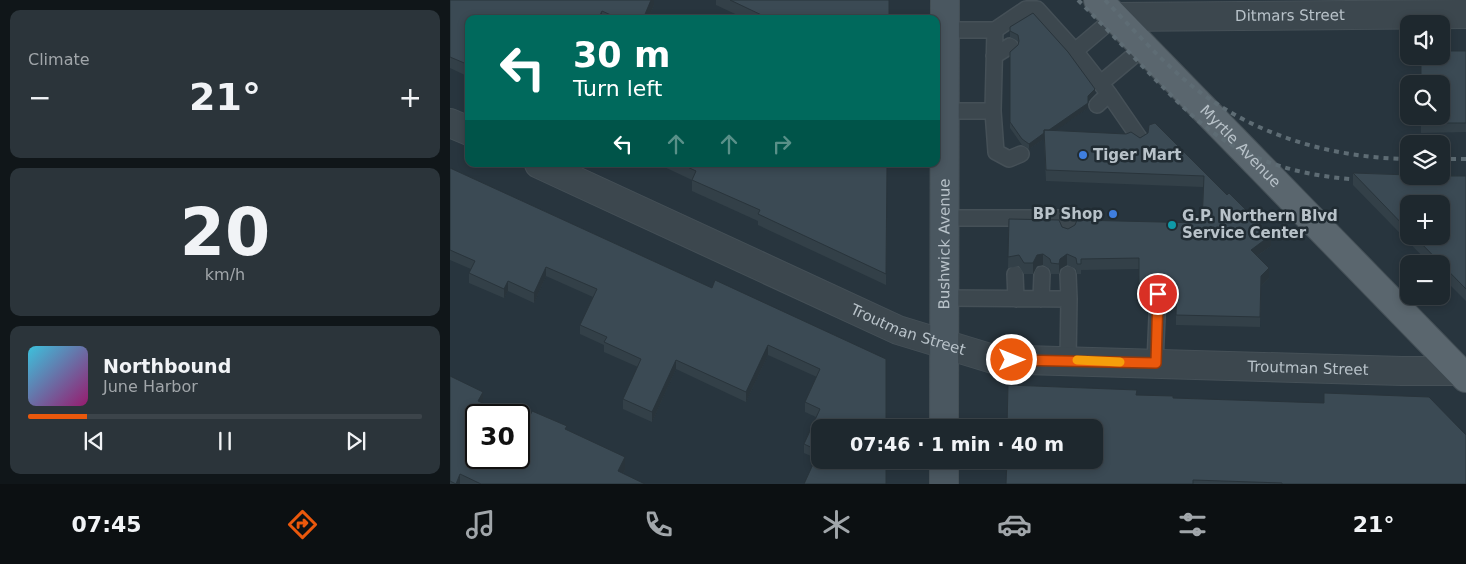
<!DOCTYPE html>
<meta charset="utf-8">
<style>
body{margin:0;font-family:"DejaVu Sans",sans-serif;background:#2b343a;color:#f1f3f6;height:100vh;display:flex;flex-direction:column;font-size:19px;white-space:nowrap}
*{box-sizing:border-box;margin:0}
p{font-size:16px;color:#a1a6aa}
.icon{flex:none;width:28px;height:28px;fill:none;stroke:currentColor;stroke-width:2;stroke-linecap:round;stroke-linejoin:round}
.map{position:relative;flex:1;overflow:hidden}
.side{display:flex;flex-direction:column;gap:10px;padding:10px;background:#101619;width:450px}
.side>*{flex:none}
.banner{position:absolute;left:15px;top:15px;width:475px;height:152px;border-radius:10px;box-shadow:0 2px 8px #0003,0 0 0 1px #3c444a;background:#00695c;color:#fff;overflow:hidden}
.tools{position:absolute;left:950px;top:15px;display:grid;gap:10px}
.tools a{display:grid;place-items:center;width:50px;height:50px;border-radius:10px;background:#1e282e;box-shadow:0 2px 8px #0003,0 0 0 1px #3c444a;font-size:25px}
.speed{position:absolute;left:15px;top:404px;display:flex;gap:10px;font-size:25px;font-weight:700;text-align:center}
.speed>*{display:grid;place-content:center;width:65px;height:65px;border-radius:50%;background:#1e282e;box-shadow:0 2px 8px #0003,0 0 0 1px #3c444a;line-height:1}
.speed .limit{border:2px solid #111;border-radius:8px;background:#fff;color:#111}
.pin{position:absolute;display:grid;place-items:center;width:42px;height:42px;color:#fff;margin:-21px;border:2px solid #fff;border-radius:50%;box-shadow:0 1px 5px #0007}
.me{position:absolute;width:55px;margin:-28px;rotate:90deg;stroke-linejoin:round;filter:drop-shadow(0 0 4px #0008)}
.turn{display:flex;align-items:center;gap:18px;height:105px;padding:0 25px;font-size:22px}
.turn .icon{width:65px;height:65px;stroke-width:2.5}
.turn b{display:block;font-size:35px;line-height:42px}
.lanes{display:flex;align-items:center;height:48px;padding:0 25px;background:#0003;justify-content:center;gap:25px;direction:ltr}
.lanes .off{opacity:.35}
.big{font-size:38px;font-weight:600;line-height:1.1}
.side .card{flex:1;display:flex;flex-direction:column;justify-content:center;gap:8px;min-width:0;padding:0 18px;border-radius:10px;background:#2b343a}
.side .dial{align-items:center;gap:0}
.dial b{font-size:65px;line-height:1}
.song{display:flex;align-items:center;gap:15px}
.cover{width:60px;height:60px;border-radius:8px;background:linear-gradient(135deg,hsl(190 70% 55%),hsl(320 70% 35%))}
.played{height:5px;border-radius:2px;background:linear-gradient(90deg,#ea580c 15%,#3c444a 15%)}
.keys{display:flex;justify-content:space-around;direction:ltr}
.heat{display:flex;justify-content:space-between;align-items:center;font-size:28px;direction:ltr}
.trip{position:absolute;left:361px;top:419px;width:292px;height:50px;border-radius:10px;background:#1e282e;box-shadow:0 2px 8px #0003,0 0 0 1px #3c444a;font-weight:600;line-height:50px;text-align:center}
.dock{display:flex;height:80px;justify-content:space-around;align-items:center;background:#0c1012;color:#a1a6aa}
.dock .icon{width:35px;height:35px}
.dock .selected{color:#ea580c}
.dock b{font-size:22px;color:#f1f3f6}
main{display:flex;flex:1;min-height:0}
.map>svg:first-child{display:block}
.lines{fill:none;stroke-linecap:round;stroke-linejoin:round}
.service-casing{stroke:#455057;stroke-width:18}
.minor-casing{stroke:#455057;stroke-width:30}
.secondary-casing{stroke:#455057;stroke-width:30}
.primary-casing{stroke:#455057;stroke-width:30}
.service{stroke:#3c474e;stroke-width:15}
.minor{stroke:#3c474e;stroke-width:28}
.secondary{stroke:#4a5760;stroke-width:28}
.primary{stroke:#5a666e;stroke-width:28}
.rail{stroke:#5e6c74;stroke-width:4;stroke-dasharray:5 5;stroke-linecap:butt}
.wall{fill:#334048;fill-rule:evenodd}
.shaded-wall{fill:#29343b}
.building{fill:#3b4a54;stroke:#29343b}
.route-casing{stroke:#983908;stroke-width:12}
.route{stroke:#ea580c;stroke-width:9}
.slow{stroke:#f59e0b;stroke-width:9}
.shop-dot{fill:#3f7fe0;stroke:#212c33;stroke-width:2}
.culture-dot{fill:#0f9aa8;stroke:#212c33;stroke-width:2}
.labels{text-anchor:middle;stroke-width:5;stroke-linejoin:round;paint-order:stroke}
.street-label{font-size:15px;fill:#b8c2c9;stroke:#212c33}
.poi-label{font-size:15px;font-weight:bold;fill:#b8c2c9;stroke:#212c33;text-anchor:start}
</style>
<main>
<section class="side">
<div class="card"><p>Climate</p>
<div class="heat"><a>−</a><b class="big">21°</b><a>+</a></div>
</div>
<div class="card dial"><b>20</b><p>km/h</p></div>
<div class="card">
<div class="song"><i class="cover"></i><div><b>Northbound</b><p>June Harbor</p></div></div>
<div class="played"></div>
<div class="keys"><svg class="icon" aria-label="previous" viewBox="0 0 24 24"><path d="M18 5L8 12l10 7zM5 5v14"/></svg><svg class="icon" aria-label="pause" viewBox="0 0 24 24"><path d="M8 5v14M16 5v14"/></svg><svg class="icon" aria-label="next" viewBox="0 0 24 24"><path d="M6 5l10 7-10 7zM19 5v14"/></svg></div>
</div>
</section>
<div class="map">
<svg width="1016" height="484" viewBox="0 0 1016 484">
<rect width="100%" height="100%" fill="#28353e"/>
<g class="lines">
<g class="service-casing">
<path id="service" d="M 495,30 L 545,30
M 625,51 L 665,17
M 544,56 L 560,46
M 651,83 L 694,47
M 659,94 L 690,139
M 495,111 L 543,111
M 571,154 L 559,159 L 546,152 L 543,111 L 545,30 L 576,9 L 587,9 L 625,51 L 659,94 L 647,105
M 495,218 L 619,218 L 618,230
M 565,274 L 566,299
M 495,298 L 619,299 L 618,274
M 591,299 L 592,274
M 618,360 L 619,299
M 705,363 L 708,294"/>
</g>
<g class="minor-casing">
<g id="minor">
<path id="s1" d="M 665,17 L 1016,14"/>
<path d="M 0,123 L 19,131"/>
<path id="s2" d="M 89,164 L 448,330 L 543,359 L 952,371 L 1009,371"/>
</g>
</g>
<g class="secondary-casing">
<g id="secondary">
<path id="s3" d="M 494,428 L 495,0"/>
<path d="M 494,460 L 494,484"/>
</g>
</g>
<g class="primary-casing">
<g id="primary">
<path id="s4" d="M 648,0 L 1016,378"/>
</g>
</g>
<use href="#service" class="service"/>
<use href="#minor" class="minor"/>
<use href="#secondary" class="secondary"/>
<use href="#primary" class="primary"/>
<path class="rail" d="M 628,0 C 653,25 678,51 702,76 C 727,101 751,127 782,145 C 823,169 870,178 916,180
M 655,0 C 683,29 710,60 742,86 C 803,135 881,158 959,159
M 991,159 L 1016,159"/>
</g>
<path class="wall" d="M 0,0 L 204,0 L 204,5 L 198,19 L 19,19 L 19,77 L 0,68 Z
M 266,0 L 439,0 L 439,19 L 296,19 L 266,5 Z
M 560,27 L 645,94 L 638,102 L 638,108 L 606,130 L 690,138 L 698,133 L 705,123 L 821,246 L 807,256 L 819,278 L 811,286 L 810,327 L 726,325 L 726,295 L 717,295 L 713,286 L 708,285 L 700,289 L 699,294 L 689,294 L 689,269 L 631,270 L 631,274 L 627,274 L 626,269 L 617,265 L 610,269 L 609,274 L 601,274 L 600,269 L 593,265 L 587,266 L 583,274 L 574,274 L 569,266 L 558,268 L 559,219 L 612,227 L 618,229 L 752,223 L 753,187 L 596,181 L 594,139 L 579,149 L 572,145 L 560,128 L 560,52 L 568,45 L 569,44 L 568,41 L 560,37 Z
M 1016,51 L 1016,132 L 971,133 L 971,116 Z
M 208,164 L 437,164 L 436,285 L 308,225 L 308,221 L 242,191 L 242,180 Z
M 0,168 L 262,288 L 436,359 L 370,460 L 354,453 L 354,444 L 366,417 L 355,412 L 355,402 L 367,377 L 318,355 L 296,402 L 226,369 L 202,422 L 173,409 L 173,399 L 188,367 L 154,352 L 154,345 L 130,334 L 130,325 L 143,297 L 96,276 L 84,303 L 58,291 L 54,298 L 19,283 L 19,273 L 21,269 L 0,260 Z
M 903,173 L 1016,176 L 1016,301 L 991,276 L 991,264 L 980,264 L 903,185 ZM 959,204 L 991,236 L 959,236 Z
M 0,376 L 33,403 L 77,423 L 117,430 L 175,470 L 173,474 L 195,484 L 0,484 Z
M 687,395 L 723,398 L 1016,484 L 556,484 Z"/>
<path class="shaded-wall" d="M 201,0 L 204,0 L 204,5 L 198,19 L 193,19 Z
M 152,11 L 152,19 L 148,19 Z
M 645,89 L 645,94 L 638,102 L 638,96 Z
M 638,103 L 638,108 L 595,138 L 594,133 Z
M 594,133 L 594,139 L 579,149 L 579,144 Z
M 821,235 L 821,246 L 801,260 L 801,250 Z
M 593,254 L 593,265 L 587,266 L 583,274 L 583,263 L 587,255 Z
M 617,254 L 617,265 L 610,269 L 609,274 L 609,264 L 610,259 Z
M 96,267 L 96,276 L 84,303 L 84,293 Z
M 819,268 L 819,278 L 811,286 L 810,327 L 811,276 Z
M 708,274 L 708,285 L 700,289 L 699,294 L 699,284 L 700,278 Z
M 58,281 L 58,291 L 54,298 L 54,289 Z
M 318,345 L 318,355 L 296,402 L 296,392 Z
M 226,360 L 226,369 L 202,422 L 202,412 Z
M 33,392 L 33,404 L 28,401 Z
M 175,457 L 175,470 L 168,483 L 168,471 Z
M 10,474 L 10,484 L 6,484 Z"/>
<path class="building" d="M 0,0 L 201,0 L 193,19 L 170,19 L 152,11 L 148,19 L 19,19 L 19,65 L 0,57 Z
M 280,0 L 439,0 L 439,19 L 320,19 Z
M 583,13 L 618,52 L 645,89 L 638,96 L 638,103 L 599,130 L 594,130 L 594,133 L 579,144 L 572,139 L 560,122 L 560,52 L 568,45 L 569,41 L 568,35 L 560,31 L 560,27 Z
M 991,51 L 1016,51 L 1016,123 L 971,123 L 971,116 L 991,116 L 991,84 L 971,84 L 971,56 L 991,56 Z
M 705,123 L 777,195 L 779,193 L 821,235 L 801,250 L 819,268 L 811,276 L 810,317 L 726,315 L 727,284 L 717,284 L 713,276 L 708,274 L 700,278 L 699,284 L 689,283 L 689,258 L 631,259 L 631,264 L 627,264 L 626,258 L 617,254 L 610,259 L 609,264 L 601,263 L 600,259 L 593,254 L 587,255 L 583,263 L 574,263 L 569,255 L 558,257 L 559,219 L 609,220 L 612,227 L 618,229 L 625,225 L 627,220 L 752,223 L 754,176 L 596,170 L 594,130 L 676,134 L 681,132 L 690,138 L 698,133 L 699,125 Z
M 231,164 L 437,164 L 436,274 L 308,214 L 310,210 L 242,180 L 246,171 Z
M 0,168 L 262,288 L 265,280 L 436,359 L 436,428 L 370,428 L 370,460 L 436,460 L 436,484 L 354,484 L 369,451 L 354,444 L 370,409 L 355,402 L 370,369 L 318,345 L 296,392 L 226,360 L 202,412 L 173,399 L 191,359 L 154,342 L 157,337 L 130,325 L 147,289 L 96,267 L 84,293 L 58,281 L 54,289 L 19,273 L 25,261 L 0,250 Z
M 903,173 L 959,175 L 959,176 L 1016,176 L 1016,289 L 964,236 L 991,236 L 991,204 L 959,204 L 959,231 Z
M 0,376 L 33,392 L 28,401 L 59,415 L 26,415 L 26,458 L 69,458 L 69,419 L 77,423 L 82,411 L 117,426 L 115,429 L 175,457 L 168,471 L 195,484 L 31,484 L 10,474 L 6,484 L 0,481 Z
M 558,385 L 687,390 L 686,395 L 723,396 L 723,398 L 874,403 L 874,393 L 979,397 L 1016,435 L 1016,484 L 832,484 L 832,483 L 743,480 L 743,484 L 556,484 L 557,460 L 645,460 L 645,428 L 557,428 Z"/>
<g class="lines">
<g class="route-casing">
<path id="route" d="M 562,360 L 706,363 L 708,294"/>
</g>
<use href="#route" class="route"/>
<path class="slow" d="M 627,360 L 670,362"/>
</g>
<g class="shop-dot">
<circle cx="633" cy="155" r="5"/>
<circle cx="663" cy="214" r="5"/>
</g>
<circle class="culture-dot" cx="722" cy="225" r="5"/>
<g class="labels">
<g class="street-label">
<text dy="5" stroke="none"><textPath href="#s1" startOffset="175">Ditmars Street</textPath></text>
<text dy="5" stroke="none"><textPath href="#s4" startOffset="204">Myrtle Avenue</textPath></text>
<text dy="5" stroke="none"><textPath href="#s3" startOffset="184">Bushwick Avenue</textPath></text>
<text dy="5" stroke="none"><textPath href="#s2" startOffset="405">Troutman Street</textPath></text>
<text dy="5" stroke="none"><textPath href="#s2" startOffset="810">Troutman Street</textPath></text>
</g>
<g class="poi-label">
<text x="643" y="160">Tiger Mart</text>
<text x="653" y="219" text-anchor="end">BP Shop</text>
<text x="732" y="221">G.P. Northern Blvd<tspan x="732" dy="17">Service Center</tspan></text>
</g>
</g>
</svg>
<div class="tools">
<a><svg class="icon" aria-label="sound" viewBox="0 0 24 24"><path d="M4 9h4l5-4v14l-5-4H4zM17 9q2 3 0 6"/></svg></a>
<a><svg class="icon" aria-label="search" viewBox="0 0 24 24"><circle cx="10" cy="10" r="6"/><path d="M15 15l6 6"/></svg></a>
<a><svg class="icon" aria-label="layers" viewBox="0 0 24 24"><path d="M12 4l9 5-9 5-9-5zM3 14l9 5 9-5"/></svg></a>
<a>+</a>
<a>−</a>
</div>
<div class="speed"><div class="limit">30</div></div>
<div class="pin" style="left:708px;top:294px;background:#d93025"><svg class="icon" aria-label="arrive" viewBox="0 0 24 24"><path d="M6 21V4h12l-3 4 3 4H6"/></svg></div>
<svg class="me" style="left:562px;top:360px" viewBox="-20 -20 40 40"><circle r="17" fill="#ea580c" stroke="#fff" stroke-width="3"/><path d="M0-11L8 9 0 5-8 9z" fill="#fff"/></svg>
<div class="trip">07:46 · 1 min · 40 m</div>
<div class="banner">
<div class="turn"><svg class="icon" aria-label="left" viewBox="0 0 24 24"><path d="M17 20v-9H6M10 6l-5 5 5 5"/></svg><div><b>30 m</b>Turn left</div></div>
<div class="lanes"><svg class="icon" aria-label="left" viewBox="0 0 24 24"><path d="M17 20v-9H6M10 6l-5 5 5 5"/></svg><svg class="icon off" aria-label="ahead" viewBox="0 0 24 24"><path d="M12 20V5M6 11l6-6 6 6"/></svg><svg class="icon off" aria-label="ahead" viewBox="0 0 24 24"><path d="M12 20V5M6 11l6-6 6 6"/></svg><svg class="icon off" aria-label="right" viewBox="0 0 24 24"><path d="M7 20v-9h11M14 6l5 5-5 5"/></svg></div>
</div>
</div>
</main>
<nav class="dock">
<b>07:45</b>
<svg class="icon selected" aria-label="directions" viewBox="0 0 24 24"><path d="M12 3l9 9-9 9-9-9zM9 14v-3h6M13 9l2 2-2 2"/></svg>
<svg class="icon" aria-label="music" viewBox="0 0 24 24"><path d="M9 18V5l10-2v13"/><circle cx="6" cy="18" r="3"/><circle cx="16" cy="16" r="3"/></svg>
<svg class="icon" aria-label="phone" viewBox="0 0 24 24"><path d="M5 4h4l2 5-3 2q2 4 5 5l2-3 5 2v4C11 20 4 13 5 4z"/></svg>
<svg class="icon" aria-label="climate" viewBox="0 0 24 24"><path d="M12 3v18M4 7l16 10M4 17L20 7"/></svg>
<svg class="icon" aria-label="car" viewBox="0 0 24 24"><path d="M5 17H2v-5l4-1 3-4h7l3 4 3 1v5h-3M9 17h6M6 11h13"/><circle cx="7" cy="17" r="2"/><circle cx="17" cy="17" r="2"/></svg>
<svg class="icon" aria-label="filters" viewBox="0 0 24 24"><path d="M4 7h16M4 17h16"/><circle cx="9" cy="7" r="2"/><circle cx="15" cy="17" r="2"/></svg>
<b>21°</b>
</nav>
